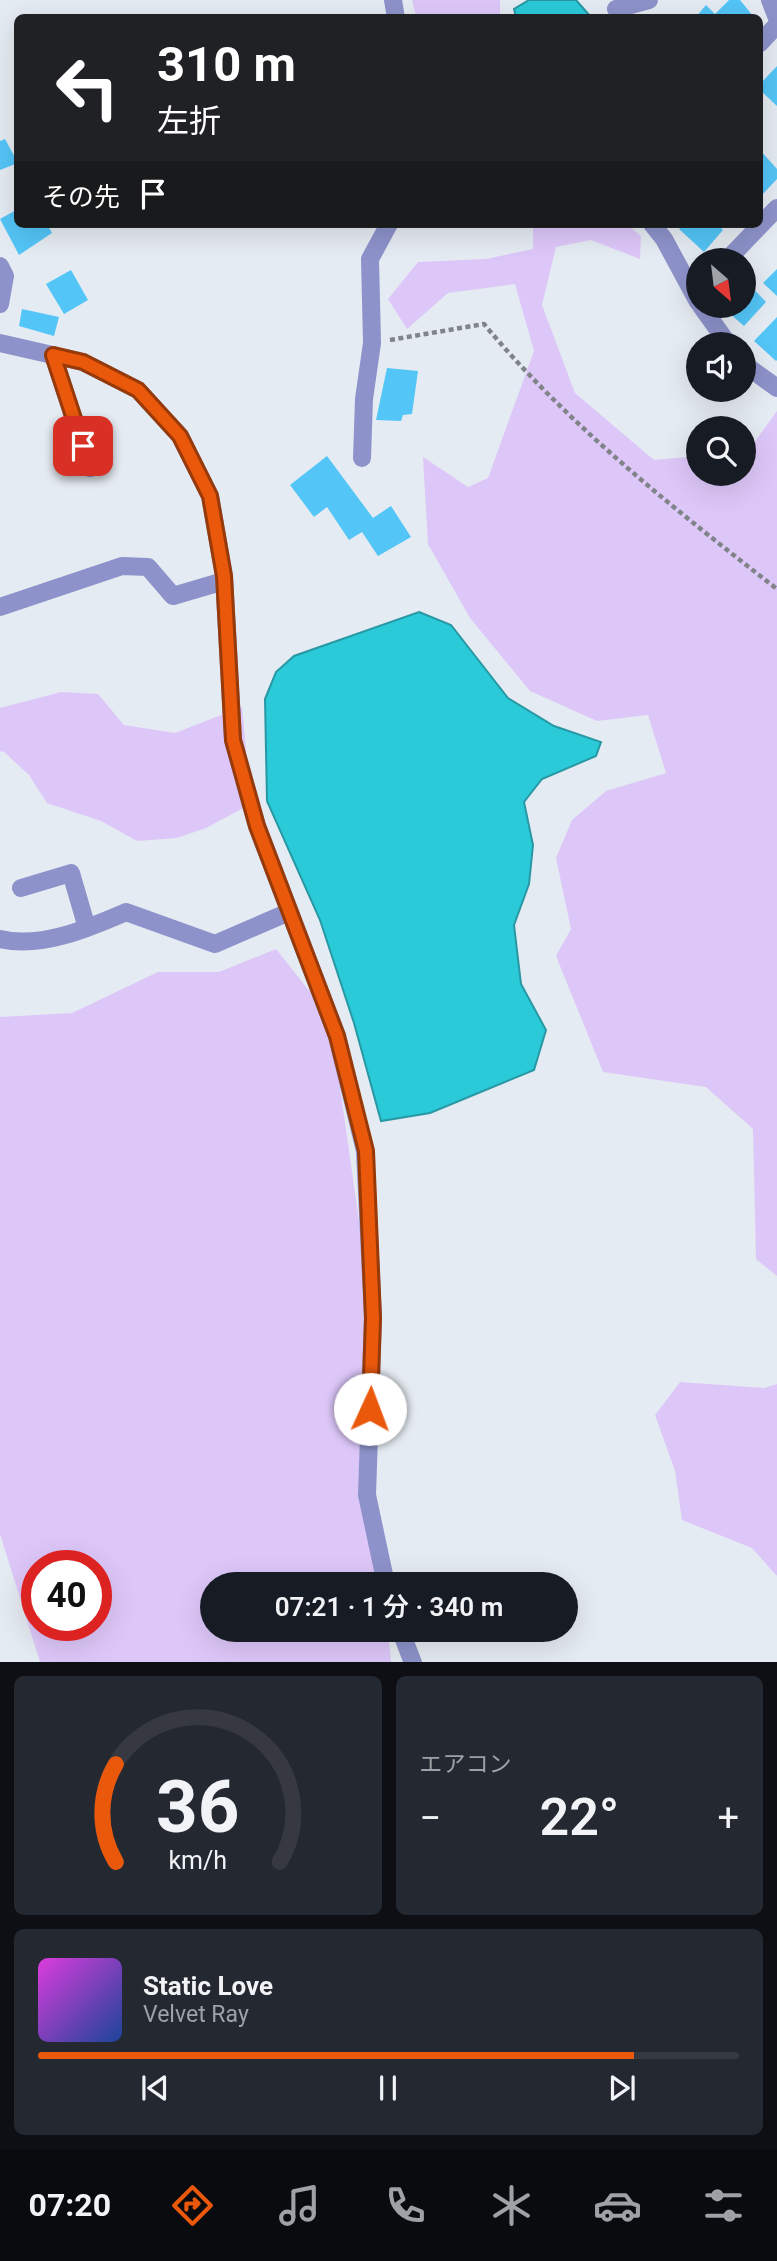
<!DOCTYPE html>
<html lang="ja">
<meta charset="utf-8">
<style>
body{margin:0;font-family:Roboto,"Noto Sans JP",sans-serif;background:#242831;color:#f1f3f6;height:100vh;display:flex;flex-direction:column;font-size:26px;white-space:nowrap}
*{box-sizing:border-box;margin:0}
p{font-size:23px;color:#9ea1a6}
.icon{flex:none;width:38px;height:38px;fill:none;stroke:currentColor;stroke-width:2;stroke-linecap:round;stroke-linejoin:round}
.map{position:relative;height:1662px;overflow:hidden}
.sheet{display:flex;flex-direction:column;gap:14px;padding:14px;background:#0d0f14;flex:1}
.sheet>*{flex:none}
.guide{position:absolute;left:14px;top:14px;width:749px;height:214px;border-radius:10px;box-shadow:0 7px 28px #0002;background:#202124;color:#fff;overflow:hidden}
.needle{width:46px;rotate:152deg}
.controls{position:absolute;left:686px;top:248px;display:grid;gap:14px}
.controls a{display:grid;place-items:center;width:70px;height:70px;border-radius:50%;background:#171b24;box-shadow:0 7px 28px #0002;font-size:35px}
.speed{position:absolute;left:21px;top:1550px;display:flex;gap:14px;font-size:35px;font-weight:700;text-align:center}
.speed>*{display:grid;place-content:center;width:91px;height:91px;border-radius:50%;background:#171b24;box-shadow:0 7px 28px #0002;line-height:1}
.speed .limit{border:10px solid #d22;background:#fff;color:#111}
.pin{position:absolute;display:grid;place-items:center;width:60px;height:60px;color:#fff;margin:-30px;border-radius:14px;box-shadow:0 4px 10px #0006}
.me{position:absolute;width:77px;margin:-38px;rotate:2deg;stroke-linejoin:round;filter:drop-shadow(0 0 5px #0008)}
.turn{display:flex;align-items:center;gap:24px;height:147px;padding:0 28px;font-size:32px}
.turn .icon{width:91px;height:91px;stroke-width:2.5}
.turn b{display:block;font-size:49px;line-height:60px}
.then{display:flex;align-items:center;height:66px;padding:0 28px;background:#0003;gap:14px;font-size:26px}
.big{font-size:52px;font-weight:600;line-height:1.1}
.sheet .tile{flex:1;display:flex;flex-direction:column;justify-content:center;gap:10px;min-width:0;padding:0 24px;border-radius:10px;background:#242831}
.sheet .dial{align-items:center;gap:0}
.dial svg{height:182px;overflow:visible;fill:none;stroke:#363941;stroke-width:7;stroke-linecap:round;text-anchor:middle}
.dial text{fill:#f1f3f6;stroke:none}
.song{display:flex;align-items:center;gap:21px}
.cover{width:84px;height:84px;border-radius:10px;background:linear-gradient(135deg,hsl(300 70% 55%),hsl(220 70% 35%))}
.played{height:7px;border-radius:4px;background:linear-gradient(90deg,#ea580c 85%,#363941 85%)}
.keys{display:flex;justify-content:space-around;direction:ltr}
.heat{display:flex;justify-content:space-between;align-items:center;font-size:38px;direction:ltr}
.sheet .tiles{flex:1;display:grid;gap:14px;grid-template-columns:1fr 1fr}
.tile:last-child{grid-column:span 2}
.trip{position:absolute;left:200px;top:1572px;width:378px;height:70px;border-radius:35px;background:#171b24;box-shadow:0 7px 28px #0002;font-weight:600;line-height:70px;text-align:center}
.dock{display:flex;height:112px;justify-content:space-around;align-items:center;background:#090b0e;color:#9ea1a6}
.dock .icon{width:49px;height:49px}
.dock .current{color:#ea580c}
.dock b{font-size:32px;color:#f1f3f6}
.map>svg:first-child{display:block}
.green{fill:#ddc7f9;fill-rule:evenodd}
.water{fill:#2acad9;stroke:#2898a4;stroke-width:2}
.building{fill:#53c5f7}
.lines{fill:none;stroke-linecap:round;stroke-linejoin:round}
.path{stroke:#808489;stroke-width:4.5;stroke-dasharray:5 3.5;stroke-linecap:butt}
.minor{stroke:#8d92ca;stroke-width:18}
.tertiary{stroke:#8d92ca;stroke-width:18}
.route-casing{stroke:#983908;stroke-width:18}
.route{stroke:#ea580c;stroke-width:12}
</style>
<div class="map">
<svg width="777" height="1663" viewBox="0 0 777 1663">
<rect width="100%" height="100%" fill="#e5ebf2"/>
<path class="green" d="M 412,0 L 500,0 L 500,17 L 416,17 Z
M 533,224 L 627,224 L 641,236 L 640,259 L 591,240 L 556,247 L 542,305 L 575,393 L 654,460 L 698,456 L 698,474 L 744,474 L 744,452 L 748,451 L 777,411 L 777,1276 L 756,1259 L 753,1129 L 706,1087 L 603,1072 L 556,956 L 571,929 L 556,858 L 572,820 L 606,791 L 666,773 L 648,715 L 597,721 L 530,691 L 470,618 L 428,544 L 423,457 L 468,487 L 488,478 L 534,351 L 515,284 L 448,293 L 407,329 L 388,299 L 418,262 L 486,259 L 533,249 Z
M 61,692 L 98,694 L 124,725 L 175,733 L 242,707 L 251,804 L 206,828 L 177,838 L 137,841 L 101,821 L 47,803 L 29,775 L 4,752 L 0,751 L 0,708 Z
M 276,949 L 330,1017 L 360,1228 L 369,1432 L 384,1584 L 212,1584 L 212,1629 L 388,1629 L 391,1662 L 40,1662 L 0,1534 L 0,1017 L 72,1013 L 158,972 L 219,972 ZM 37,1566 L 96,1566 L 96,1626 L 37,1626 Z
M 680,1382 L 764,1388 L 777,1384 L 777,1576 L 752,1548 L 682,1520 L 675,1471 L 655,1415 Z"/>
<path class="water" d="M 529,0 L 576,0 L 591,17 L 516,17 L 514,9 Z
M 419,612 L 451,625 L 508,698 L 554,726 L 601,742 L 596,756 L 542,779 L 524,802 L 533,845 L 529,884 L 514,925 L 521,984 L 546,1030 L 534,1070 L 430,1113 L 381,1121 L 354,1023 L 320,920 L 267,801 L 265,699 L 276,672 L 294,656 Z"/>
<path class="building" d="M 729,0 L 740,0 L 753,16 L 695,18 L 706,5 L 715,14 Z
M 777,66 L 777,106 L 760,90 L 760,84 Z
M 5,139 L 18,163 L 0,170 L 0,141 Z
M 760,150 L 777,169 L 777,179 L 762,195 L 760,193 Z
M 18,209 L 18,224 L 47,224 L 52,233 L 19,255 L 0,219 Z
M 684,224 L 717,224 L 723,230 L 704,252 L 679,229 Z
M 777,269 L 777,296 L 763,283 Z
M 71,270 L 88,300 L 64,314 L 46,284 Z
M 746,281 L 766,302 L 744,326 L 721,306 L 744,306 Z
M 22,309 L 59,317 L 54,336 L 19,326 Z
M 777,317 L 777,360 L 776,361 L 754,341 Z
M 387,368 L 418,371 L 412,414 L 403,415 L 401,421 L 376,420 Z
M 327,456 L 373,518 L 391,506 L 411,537 L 378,556 L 362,532 L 349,540 L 327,507 L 314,517 L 290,485 Z"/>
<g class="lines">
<path class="path" d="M 390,340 L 484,324 C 569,426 673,508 777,589"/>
<path class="minor" d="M 393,0 L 396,18
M 770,0 L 777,18
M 616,9 L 649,0
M 760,43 L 777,25
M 652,224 L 664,239 L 698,302
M 726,261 L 777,208
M 0,266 L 5,276 L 0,304
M 701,306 L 729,345
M 53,355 L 90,468
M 744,364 L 777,388
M 362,458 L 364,399 L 372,343 L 370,259 L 389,224
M 0,607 L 122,566 L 148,567 L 173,596 L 224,581
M 21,888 L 71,873 L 87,928
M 0,939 C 41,949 89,928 126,912 L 215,944 L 289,912"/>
<path class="tertiary" d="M 0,343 L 83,362 L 138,390 L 180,436 L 210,496 L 224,576 L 233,740 L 257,826 L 337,1036 L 365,1151 L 373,1318 L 367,1495 L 386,1584
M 400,1629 L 413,1663"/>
</g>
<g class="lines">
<g class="route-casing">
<path id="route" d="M 83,446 L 53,355 L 83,362 L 138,390 L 180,436 L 210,496 L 224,576 L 233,740 L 257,826 L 337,1036 L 366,1151 L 373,1318 L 370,1409"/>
</g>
<use href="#route" class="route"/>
</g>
</svg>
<div class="controls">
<a><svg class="needle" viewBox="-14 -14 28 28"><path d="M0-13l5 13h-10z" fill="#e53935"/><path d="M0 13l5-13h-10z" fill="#9ea1a6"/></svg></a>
<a><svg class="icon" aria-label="sound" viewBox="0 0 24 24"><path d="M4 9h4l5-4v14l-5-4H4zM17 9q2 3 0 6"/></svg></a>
<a><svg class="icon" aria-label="search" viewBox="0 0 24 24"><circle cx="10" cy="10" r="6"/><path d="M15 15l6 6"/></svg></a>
</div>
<div class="speed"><div class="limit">40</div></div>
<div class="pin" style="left:83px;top:446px;background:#d93025"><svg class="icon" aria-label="arrive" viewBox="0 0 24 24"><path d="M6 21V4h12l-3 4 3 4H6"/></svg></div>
<svg class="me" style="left:370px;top:1409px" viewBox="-20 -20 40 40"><circle r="19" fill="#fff"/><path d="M0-13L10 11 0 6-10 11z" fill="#ea580c"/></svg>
<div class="trip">07:21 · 1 分 · 340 m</div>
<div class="guide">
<div class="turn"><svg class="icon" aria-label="left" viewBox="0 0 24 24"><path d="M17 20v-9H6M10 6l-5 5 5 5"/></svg><div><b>310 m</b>左折</div></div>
<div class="then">その先<svg class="icon" aria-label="arrive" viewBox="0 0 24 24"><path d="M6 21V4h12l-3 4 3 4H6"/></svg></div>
</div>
</div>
<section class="sheet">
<div class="tiles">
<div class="tile dial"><svg viewBox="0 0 100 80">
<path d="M14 69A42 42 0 1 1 86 69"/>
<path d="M14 69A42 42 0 0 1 14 26" stroke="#ea580c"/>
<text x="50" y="56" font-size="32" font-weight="700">36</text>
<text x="50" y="72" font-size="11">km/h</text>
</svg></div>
<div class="tile"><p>エアコン</p>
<div class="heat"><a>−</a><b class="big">22°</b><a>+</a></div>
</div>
<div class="tile">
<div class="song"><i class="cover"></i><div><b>Static Love</b><p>Velvet Ray</p></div></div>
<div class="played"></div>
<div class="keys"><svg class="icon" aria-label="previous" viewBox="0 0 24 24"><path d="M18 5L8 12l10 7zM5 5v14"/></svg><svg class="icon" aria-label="pause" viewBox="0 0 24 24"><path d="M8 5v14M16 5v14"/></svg><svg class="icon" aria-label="next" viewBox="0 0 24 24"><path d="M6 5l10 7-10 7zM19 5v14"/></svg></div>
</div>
</div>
</section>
<nav class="dock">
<b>07:20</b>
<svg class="icon current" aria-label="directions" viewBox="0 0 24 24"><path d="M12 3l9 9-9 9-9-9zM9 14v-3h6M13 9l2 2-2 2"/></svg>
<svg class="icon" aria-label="music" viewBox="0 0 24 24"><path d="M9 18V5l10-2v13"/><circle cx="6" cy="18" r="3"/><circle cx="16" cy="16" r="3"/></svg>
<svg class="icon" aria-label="phone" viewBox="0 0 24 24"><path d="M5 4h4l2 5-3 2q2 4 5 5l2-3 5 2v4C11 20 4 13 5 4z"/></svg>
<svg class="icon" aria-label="climate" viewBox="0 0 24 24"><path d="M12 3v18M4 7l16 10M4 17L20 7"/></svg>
<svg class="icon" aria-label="car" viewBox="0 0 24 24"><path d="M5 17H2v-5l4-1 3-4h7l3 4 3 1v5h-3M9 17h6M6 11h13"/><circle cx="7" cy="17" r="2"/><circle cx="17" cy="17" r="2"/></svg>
<svg class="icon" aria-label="filters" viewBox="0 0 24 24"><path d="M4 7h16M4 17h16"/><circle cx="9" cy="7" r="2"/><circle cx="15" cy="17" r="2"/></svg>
</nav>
